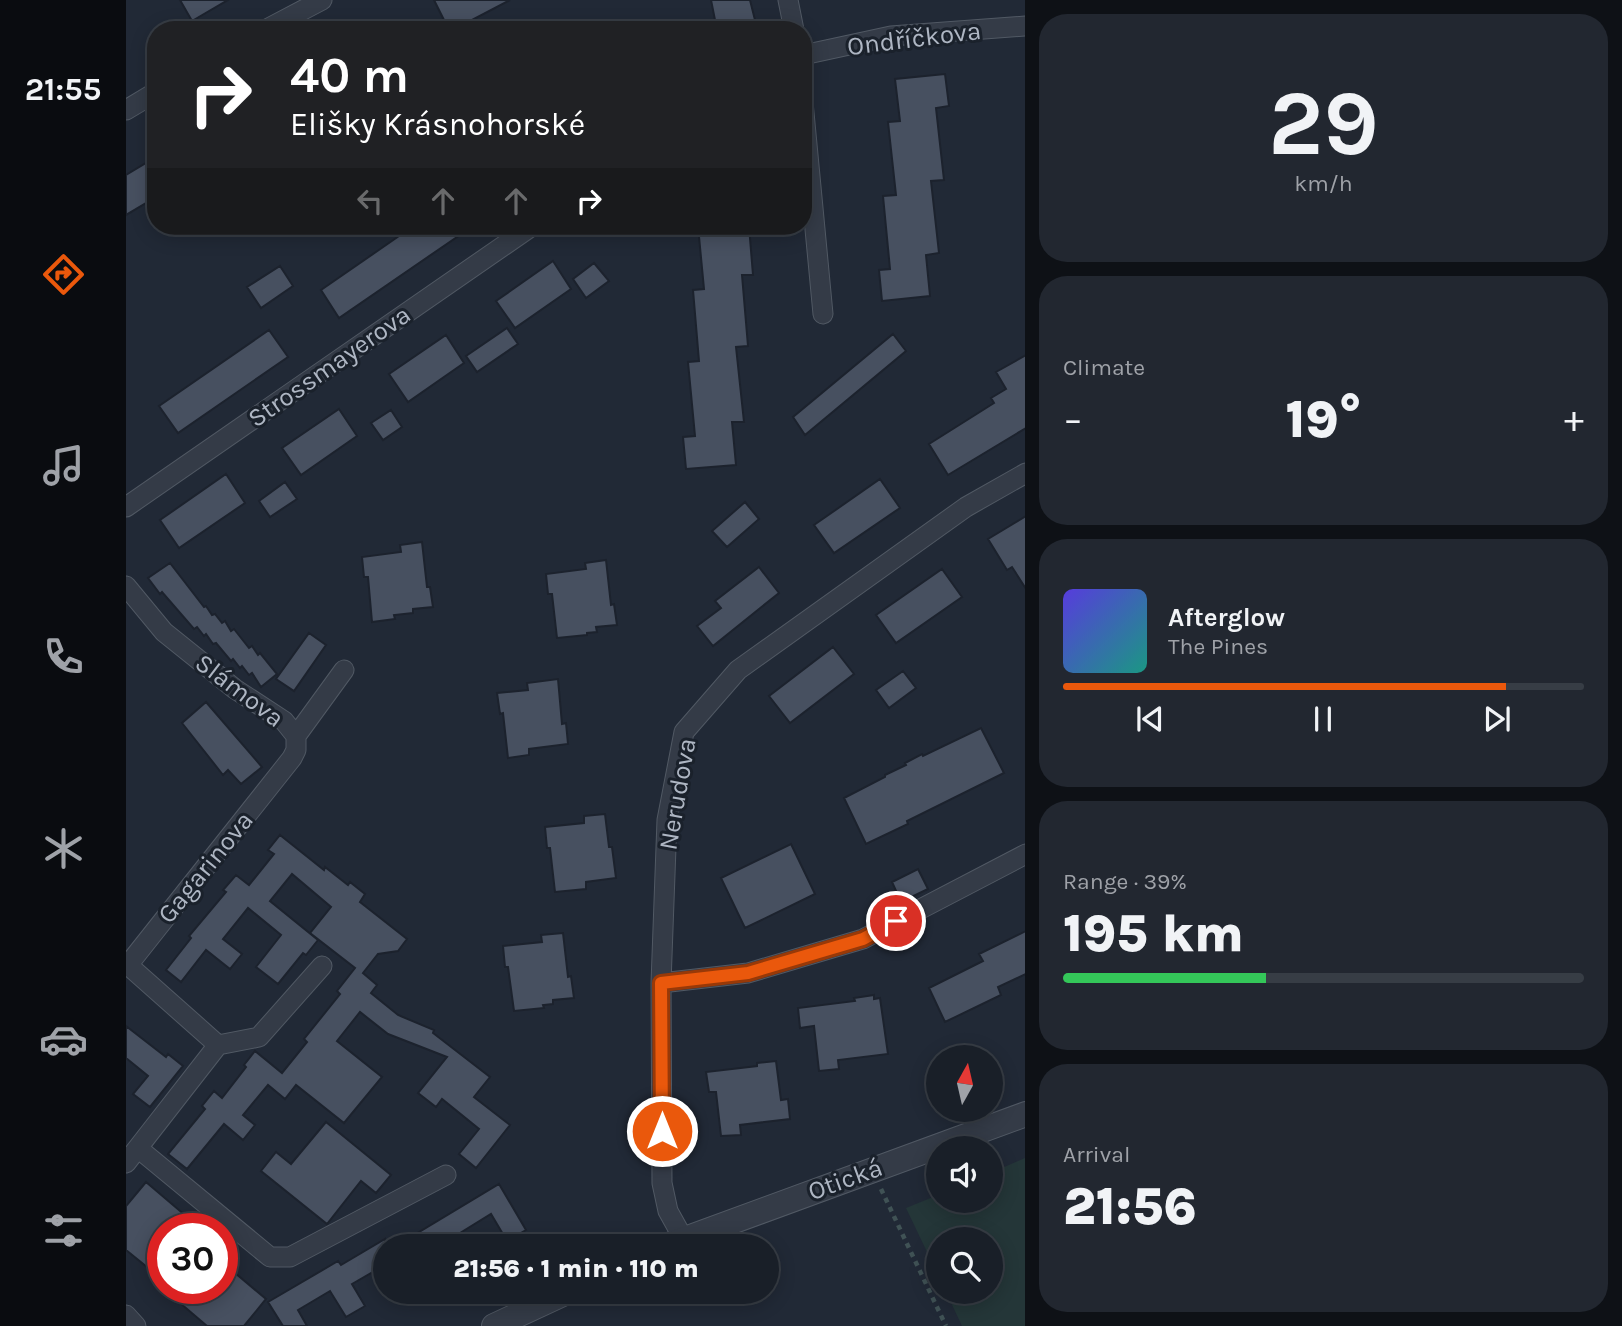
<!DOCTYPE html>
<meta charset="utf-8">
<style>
body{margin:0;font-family:Karla,sans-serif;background:#222730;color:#f1f3f6;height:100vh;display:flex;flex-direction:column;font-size:26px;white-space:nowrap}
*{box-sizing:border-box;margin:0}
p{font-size:23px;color:#9fa2a8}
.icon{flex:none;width:38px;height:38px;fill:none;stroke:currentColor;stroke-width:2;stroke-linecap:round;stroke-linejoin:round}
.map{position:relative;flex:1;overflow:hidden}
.drawer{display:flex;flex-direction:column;gap:14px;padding:14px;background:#0e1116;width:597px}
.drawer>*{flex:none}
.hud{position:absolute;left:21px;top:21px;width:665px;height:214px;border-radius:28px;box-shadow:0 4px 18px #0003,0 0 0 2px #373d45;background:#202124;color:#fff;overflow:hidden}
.needle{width:46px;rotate:8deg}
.tools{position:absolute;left:800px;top:1045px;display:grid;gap:14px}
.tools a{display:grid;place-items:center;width:77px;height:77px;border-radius:50%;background:#191f28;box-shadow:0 4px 18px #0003,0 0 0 2px #373d45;font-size:35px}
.speed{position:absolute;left:21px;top:1213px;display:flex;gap:14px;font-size:35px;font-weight:700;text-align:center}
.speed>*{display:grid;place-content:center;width:91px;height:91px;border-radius:50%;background:#191f28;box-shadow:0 4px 18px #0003,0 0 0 2px #373d45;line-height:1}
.speed .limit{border:10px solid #d22;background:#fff;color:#111}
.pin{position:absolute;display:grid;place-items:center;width:60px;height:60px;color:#fff;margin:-30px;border:4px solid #fff;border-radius:50%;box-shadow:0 2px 7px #0007}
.me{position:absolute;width:77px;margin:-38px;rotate:0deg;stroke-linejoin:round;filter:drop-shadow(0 0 5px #0008)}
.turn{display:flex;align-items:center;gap:24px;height:147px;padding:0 28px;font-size:32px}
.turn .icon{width:91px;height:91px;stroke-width:2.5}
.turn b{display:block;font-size:49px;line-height:60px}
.lanes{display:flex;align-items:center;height:66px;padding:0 28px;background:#0003;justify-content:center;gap:35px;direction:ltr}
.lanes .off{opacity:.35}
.big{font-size:52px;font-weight:800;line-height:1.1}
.drawer .card{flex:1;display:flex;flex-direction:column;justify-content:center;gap:10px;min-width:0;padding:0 24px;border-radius:28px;background:#222730}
.drawer .dial{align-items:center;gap:0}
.dial b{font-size:91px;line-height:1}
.song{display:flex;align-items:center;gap:21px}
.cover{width:84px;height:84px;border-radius:10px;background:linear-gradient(135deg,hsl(250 70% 55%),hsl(170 70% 35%))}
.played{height:7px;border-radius:4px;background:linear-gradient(90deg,#ea580c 85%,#373d45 85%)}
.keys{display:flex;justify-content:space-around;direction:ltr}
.heat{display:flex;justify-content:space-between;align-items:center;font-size:38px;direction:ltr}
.charge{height:10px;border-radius:5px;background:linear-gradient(90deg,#34c759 39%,#373d45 0)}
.trip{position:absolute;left:247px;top:1234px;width:406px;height:70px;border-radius:35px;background:#191f28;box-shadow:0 4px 18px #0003,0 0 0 2px #373d45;font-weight:800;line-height:70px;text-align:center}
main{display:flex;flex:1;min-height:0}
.menu{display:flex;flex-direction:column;width:126px;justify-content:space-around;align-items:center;background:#0a0c10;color:#9fa2a8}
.menu .icon{width:49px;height:49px}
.menu .active{color:#ea580c}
.menu b{font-size:32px;color:#f1f3f6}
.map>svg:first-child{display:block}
.green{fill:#243638}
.building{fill:#475060;stroke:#1c222d;stroke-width:2}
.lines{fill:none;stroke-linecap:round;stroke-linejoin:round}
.minor-casing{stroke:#515964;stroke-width:21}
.tertiary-casing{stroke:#515964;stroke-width:26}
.path{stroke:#405255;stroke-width:4.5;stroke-dasharray:5 5;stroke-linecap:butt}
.minor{stroke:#343b47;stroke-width:19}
.tertiary{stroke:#343b47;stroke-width:24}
.route-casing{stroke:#983908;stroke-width:18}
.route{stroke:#ea580c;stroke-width:12}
.labels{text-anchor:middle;stroke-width:6;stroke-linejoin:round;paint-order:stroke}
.street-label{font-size:26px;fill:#aeb6c3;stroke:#1a212b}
</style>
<main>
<nav class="menu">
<b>21:55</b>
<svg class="icon active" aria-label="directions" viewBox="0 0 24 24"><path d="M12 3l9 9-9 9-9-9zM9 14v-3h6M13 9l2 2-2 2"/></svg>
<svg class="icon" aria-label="music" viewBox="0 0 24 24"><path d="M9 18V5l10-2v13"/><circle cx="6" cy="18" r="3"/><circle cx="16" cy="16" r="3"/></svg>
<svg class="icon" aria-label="phone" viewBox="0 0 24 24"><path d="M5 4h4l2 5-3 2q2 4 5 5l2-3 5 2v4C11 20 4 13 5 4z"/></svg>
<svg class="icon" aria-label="climate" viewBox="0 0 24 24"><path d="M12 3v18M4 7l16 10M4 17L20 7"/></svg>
<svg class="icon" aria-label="car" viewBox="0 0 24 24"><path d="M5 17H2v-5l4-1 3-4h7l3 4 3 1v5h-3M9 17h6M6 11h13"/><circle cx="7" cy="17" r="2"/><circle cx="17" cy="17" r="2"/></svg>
<svg class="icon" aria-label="filters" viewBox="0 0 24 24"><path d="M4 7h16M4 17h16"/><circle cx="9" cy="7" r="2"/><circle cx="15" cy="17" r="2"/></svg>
</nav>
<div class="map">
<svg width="900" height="1326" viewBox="0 0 900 1326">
<rect width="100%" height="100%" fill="#212936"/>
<path class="green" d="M 899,1158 L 899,1326 L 836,1326 L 820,1292 L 864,1292 L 864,1239 L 812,1239 L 812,1275 L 780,1208 L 812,1195 L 812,1200 L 864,1200 L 865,1173 Z"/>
<path class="building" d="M 54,0 L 102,0 L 66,21 Z
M 308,0 L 384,0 L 327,30 L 323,30 Z
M 585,0 L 624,0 L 630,24 L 626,25 L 627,30 L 591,30 Z
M 819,74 L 823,106 L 810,108 L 818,180 L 805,181 L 813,253 L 800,255 L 804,296 L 756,301 L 753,270 L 764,269 L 757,196 L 770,195 L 762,122 L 774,121 L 769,79 Z
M 30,157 L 30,197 L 0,215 L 0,175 Z
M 284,226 L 347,226 L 213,318 L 195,290 L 273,236 L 272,234 Z
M 572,226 L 623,226 L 627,275 L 616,275 L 622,346 L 610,347 L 618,422 L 606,422 L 610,465 L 560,469 L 557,437 L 569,436 L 562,362 L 573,361 L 567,290 L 578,289 Z
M 427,261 L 445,289 L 389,328 L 370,301 Z
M 468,263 L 483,281 L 460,298 L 447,279 Z
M 154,266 L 167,286 L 135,308 L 121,287 Z
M 381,328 L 392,344 L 351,372 L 340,356 Z
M 143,330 L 162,357 L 52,433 L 33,406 Z
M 767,334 L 780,351 L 679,435 L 667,417 Z
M 320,335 L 338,363 L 282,402 L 263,374 Z
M 900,355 L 900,428 L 822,475 L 803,444 L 868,403 L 865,398 L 880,389 L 870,372 Z
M 213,409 L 231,436 L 175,475 L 156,448 Z
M 265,410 L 276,427 L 257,440 L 245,423 Z
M 100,474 L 119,503 L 53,548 L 34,520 Z
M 754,479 L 774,508 L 708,553 L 688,525 Z
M 159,482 L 171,499 L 144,517 L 133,501 Z
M 619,502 L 633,519 L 601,547 L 586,531 Z
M 900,516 L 900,589 L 886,567 L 881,570 L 862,539 Z
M 296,542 L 301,587 L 304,587 L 307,607 L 287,609 L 287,613 L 268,615 L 269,619 L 246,622 L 242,577 L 238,577 L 236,557 L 275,552 L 274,545 Z
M 480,560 L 485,605 L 488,604 L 491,625 L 470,627 L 471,632 L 461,633 L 461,635 L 431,638 L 426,594 L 422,594 L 420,574 L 460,569 L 459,563 Z
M 44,563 L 78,607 L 80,606 L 86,615 L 89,614 L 96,623 L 99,621 L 105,631 L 108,629 L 123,648 L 126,646 L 132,655 L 134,653 L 151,674 L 135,687 L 126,673 L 123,675 L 116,666 L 114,668 L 107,659 L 105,661 L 90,643 L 87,644 L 80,634 L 78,636 L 71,627 L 68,629 L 36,592 L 34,594 L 22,578 Z
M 633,567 L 653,593 L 587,646 L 571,626 L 595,608 L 589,601 Z
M 816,569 L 836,597 L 770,643 L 750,615 Z
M 183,633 L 200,645 L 168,691 L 150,679 Z
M 707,647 L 728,674 L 664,723 L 643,696 Z
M 777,671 L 790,688 L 763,708 L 750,690 Z
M 432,679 L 436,724 L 440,723 L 442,744 L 403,749 L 403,755 L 382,758 L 377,713 L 374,714 L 371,693 L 402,690 L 401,683 Z
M 80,702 L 136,767 L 115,784 L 102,770 L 97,775 L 56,723 Z
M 855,728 L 878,773 L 781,821 L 782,824 L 740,844 L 718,798 L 759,777 L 759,775 L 780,765 L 779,763 L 796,754 L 797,756 Z
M 479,814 L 483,847 L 486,847 L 490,878 L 460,882 L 460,889 L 429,892 L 424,848 L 421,848 L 419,827 L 458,823 L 458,816 Z
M 154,835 L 198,870 L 199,867 L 222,885 L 224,882 L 239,894 L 234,902 L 281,939 L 272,951 L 252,954 L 237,973 L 251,985 L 245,993 L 272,1015 L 308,1030 L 307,1033 L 364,1077 L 348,1097 L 384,1125 L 350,1168 L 333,1154 L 353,1129 L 316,1099 L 310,1107 L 292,1093 L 321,1057 L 262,1034 L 234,1012 L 211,1041 L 256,1077 L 218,1123 L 170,1085 L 159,1099 L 142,1085 L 117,1115 L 129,1125 L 117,1140 L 98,1124 L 61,1169 L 42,1154 L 79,1109 L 76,1106 L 88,1091 L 96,1098 L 120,1067 L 118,1065 L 129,1051 L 156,1073 L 181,1042 L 178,1039 L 214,994 L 211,991 L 229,968 L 184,933 L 205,907 L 166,874 L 144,901 L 192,940 L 180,955 L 177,953 L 152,984 L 130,967 L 155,935 L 122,908 L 97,939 L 116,954 L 104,969 L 80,950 L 55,982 L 40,970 L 65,938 L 63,936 L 100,892 L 97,890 L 110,875 L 123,885 L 148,854 L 142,850 Z
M 665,844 L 689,894 L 619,928 L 595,878 Z
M 792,869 L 802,889 L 775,902 L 766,882 Z
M 900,931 L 900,974 L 872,987 L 875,995 L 819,1022 L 803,988 L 857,961 L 853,954 Z
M 437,933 L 442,977 L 445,976 L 448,998 L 427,1000 L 427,1004 L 417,1005 L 418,1008 L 388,1011 L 382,967 L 379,967 L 377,946 L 416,942 L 415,935 Z
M 748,995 L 748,999 L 754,998 L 762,1054 L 712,1060 L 713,1069 L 693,1071 L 688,1026 L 674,1028 L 672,1008 L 729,1001 L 728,998 Z
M 0,1026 L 40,1057 L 42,1054 L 57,1066 L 24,1107 L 7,1094 L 22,1076 L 0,1058 Z
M 650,1061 L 655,1100 L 662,1099 L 664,1119 L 614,1125 L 615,1135 L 595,1136 L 590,1092 L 583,1092 L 580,1072 L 631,1066 L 631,1063 Z
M 200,1122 L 265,1175 L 250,1193 L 235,1181 L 201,1224 L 135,1171 L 150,1152 L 165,1164 Z
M 20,1182 L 60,1216 L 50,1228 L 37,1228 L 37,1280 L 0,1250 L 0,1206 Z
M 373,1184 L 400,1230 L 381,1241 L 365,1214 L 334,1233 L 341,1246 L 270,1246 Z
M 259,1239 L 259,1265 L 226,1284 L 239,1306 L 220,1317 L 204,1291 L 172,1310 L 181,1326 L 157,1326 L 142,1302 L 212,1261 L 215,1265 Z
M 96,1262 L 140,1299 L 118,1326 L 81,1326 L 54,1303 L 67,1288 L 96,1288 Z"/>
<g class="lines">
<g class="minor-casing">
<path id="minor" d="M 662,0 L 668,30
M 139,30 L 196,0
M 677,55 L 765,36 L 900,26
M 677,102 L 697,314
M 0,110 L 30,92
M 0,507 L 406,226
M 0,586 L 38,632 L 109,689 L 158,721 L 170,736 L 218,670
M 535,983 L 622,973 L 737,939 L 900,854
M 92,1045 L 133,1037 L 196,966
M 13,1149 L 144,1257 L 164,1257 L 320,1175
M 0,1163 L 92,1045 L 2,965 L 166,758 L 170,750 L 170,736
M 557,1238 L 542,1211 L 536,1183 L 535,983 L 541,820 L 558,732 L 612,670 L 840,507 L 900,473
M 0,1315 L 10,1326"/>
</g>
<g class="tertiary-casing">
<path id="tertiary" d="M 540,1246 L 900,1114
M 368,1326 L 441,1292"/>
</g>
<path class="path" d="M 755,1189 L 820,1326"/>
<use href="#minor" class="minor"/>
<use href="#tertiary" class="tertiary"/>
</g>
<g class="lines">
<g class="route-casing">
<path id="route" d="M 536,1131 L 535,983 L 622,973 L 737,939 L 770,921"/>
</g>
<use href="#route" class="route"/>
</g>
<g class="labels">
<g class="street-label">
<text transform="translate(788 38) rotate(-7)" y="9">Ondříčkova</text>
<text transform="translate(203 366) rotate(-35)" y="9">Strossmayerova</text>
<text transform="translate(114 690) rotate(37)" y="9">Slámova</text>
<text transform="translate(551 794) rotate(-80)" y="9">Nerudova</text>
<text transform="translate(79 867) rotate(-51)" y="9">Gagarinova</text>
<text transform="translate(719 1179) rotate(-20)" y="9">Otická</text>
</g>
</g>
</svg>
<div class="tools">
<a><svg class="needle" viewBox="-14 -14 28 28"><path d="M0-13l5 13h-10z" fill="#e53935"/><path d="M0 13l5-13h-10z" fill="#9fa2a8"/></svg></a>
<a><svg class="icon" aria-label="sound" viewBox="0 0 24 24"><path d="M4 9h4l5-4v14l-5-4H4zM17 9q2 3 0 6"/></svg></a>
<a><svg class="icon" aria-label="search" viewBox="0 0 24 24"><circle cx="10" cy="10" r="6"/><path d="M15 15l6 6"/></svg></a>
</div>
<div class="speed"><div class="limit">30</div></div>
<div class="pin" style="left:770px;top:921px;background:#d93025"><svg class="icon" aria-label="arrive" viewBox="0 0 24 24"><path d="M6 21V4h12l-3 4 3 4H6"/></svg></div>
<svg class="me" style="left:536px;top:1131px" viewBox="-20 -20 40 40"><circle r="17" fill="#ea580c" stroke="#fff" stroke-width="3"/><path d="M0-11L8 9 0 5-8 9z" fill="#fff"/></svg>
<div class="trip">21:56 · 1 min · 110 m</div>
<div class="hud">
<div class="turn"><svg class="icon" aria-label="right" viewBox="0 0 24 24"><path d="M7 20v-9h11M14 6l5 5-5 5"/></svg><div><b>40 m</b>Elišky Krásnohorské</div></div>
<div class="lanes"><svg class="icon off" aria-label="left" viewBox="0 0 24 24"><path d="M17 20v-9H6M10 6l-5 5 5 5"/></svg><svg class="icon off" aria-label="ahead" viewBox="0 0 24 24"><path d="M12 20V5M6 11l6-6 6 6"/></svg><svg class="icon off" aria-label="ahead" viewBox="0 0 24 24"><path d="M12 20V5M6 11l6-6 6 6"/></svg><svg class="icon" aria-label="right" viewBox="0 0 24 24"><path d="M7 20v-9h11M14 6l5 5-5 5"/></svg></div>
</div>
</div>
<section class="drawer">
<div class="card dial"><b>29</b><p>km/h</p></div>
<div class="card"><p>Climate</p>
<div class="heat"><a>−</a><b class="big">19°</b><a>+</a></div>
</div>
<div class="card">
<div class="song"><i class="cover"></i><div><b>Afterglow</b><p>The Pines</p></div></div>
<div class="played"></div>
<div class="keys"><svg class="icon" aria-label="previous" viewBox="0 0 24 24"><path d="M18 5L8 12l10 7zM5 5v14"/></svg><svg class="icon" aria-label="pause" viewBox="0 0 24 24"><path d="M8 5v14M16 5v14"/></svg><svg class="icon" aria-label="next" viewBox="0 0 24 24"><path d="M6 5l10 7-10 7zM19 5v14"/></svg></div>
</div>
<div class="card"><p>Range · 39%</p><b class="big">195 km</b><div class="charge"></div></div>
<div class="card"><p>Arrival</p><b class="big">21:56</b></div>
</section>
</main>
